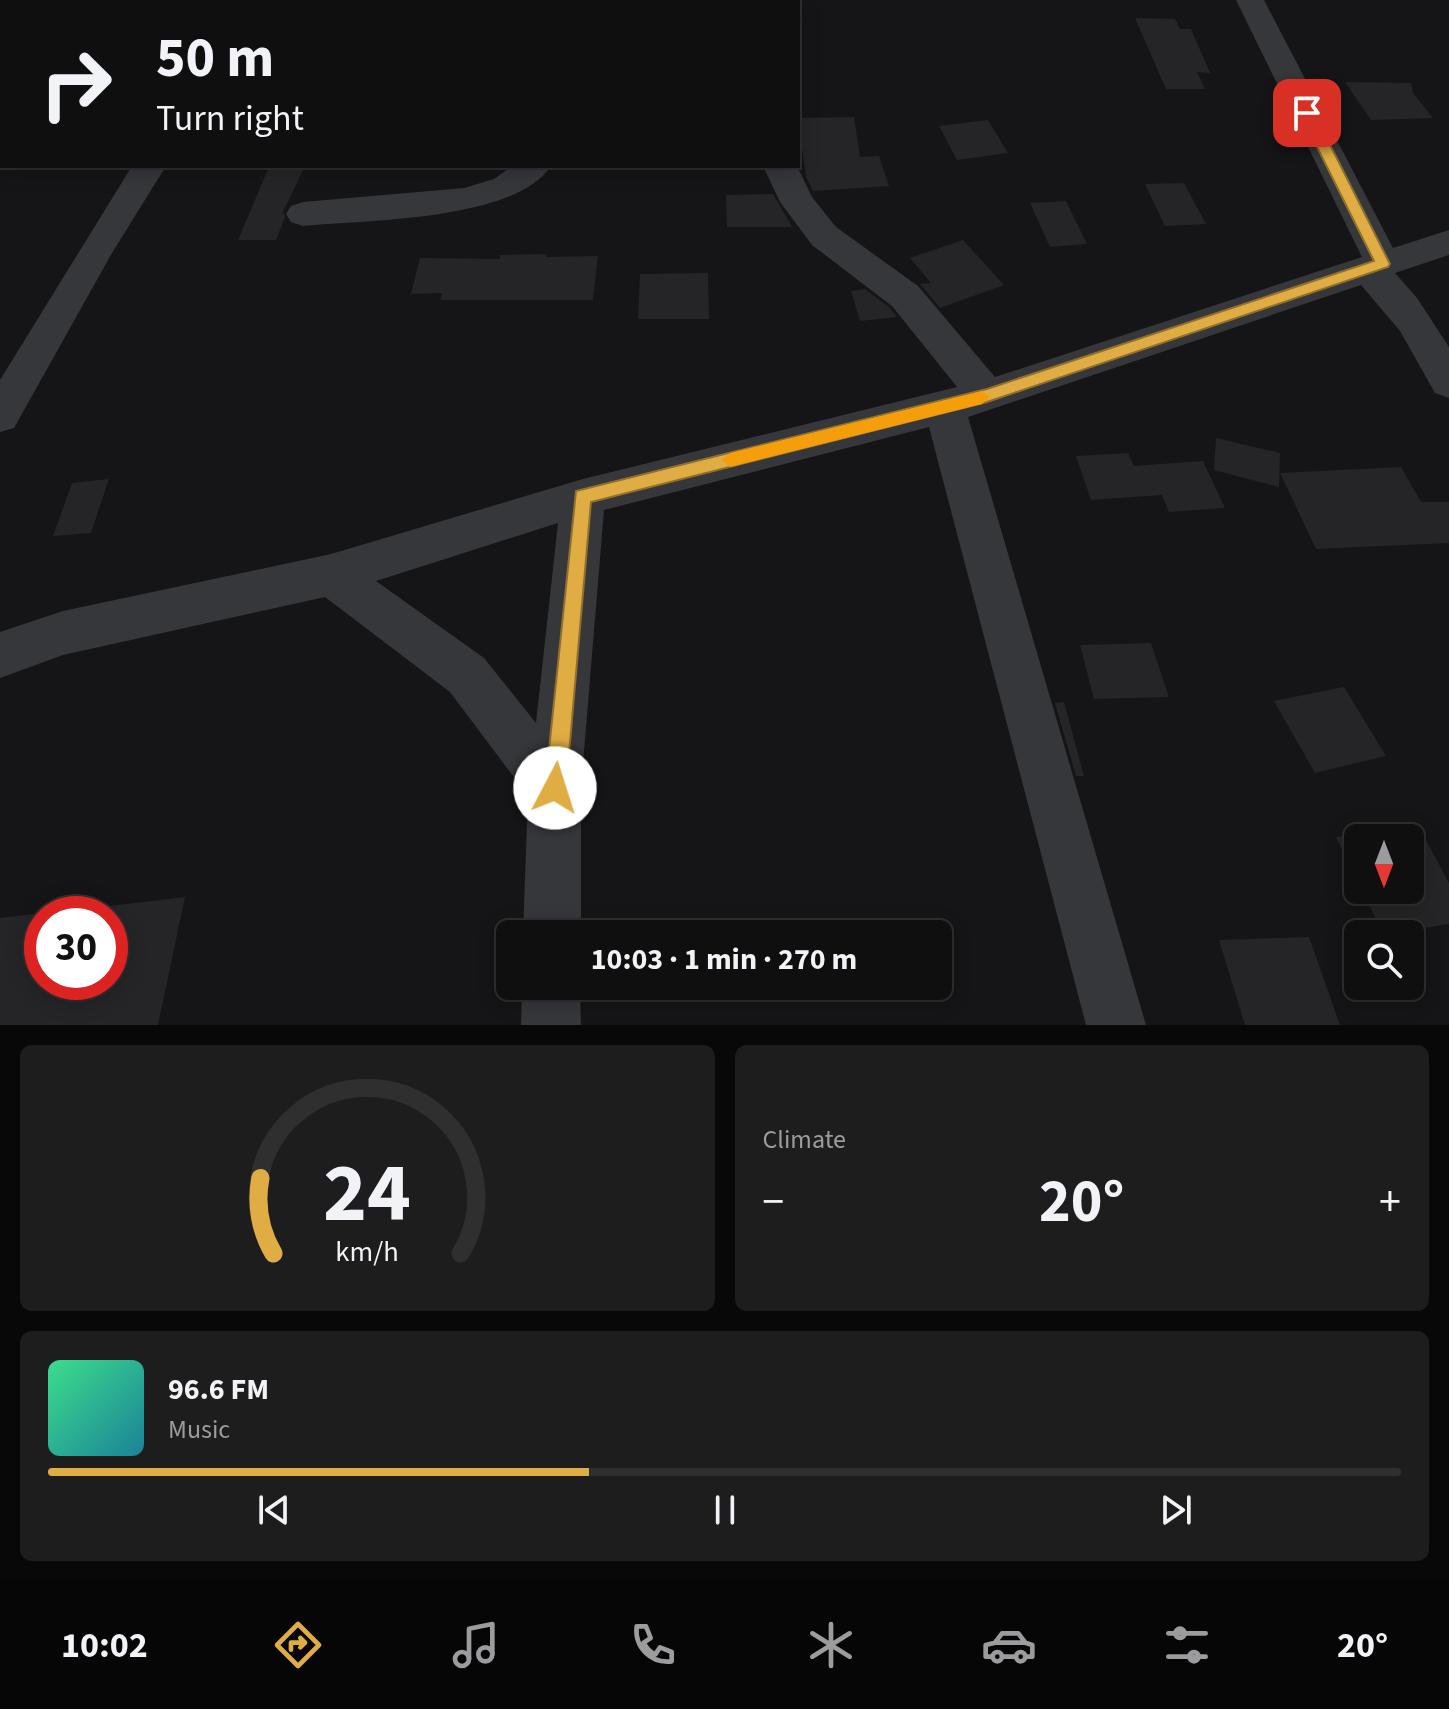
<!DOCTYPE html>
<meta charset="utf-8">
<style>
body{margin:0;font-family:"Source Sans 3",sans-serif;background:#1e1d1e;color:#f1f3f6;height:100vh;display:flex;flex-direction:column;font-size:30px;white-space:nowrap}
*{box-sizing:border-box;margin:0}
p{font-size:26px;color:#9c9c9f}
.icon{flex:none;width:44px;height:44px;fill:none;stroke:currentColor;stroke-width:2;stroke-linecap:round;stroke-linejoin:round}
.map{position:relative;height:1025px;overflow:hidden}
.panel{display:flex;flex-direction:column;gap:20px;padding:20px;background:#090809;flex:1}
.panel>*{flex:none}
.guide{position:absolute;left:0px;top:0px;width:800px;height:168px;box-shadow:0 4px 20px #0003,0 0 0 2px #302f30;background:#100f10;color:#f1f3f6;overflow:hidden}
.needle{width:52px;rotate:180deg}
.buttons{position:absolute;left:1344px;top:824px;display:grid;gap:16px}
.buttons a{display:grid;place-items:center;width:80px;height:80px;border-radius:12px;background:#100f10;box-shadow:0 4px 20px #0003,0 0 0 2px #302f30;font-size:40px}
.speed{position:absolute;left:24px;top:896px;display:flex;gap:16px;font-size:40px;font-weight:700;text-align:center}
.speed>*{display:grid;place-content:center;width:104px;height:104px;border-radius:50%;background:#100f10;box-shadow:0 4px 20px #0003,0 0 0 2px #302f30;line-height:1}
.speed .limit{border:12px solid #d22;background:#fff;color:#111}
.pin{position:absolute;display:grid;place-items:center;width:68px;height:68px;color:#fff;margin:-34px;border-radius:16px;box-shadow:0 4px 12px #0006}
.me{position:absolute;width:88px;margin:-44px;rotate:5deg;stroke-linejoin:round;filter:drop-shadow(0 0 6px #0008)}
.turn{display:flex;align-items:center;gap:28px;height:168px;padding:0 24px;font-size:36px}
.turn .icon{width:104px;height:104px;stroke-width:2.5}
.turn b{display:block;font-size:56px;line-height:68px}
.big{font-size:60px;font-weight:700;line-height:1.1}
.panel .card{flex:1;display:flex;flex-direction:column;justify-content:center;gap:12px;min-width:0;padding:0 28px;border-radius:12px;background:#1e1d1e}
.panel .dial{align-items:center;gap:0}
.dial svg{height:208px;overflow:visible;fill:none;stroke:#302f30;stroke-width:7;stroke-linecap:round;text-anchor:middle}
.dial text{fill:#f1f3f6;stroke:none}
.song{display:flex;align-items:center;gap:24px}
.cover{width:96px;height:96px;border-radius:12px;background:linear-gradient(135deg,hsl(150 70% 55%),hsl(190 70% 35%))}
.played{height:8px;border-radius:4px;background:linear-gradient(90deg,#dfad43 40%,#302f30 40%)}
.keys{display:flex;justify-content:space-around;direction:ltr}
.heat{display:flex;justify-content:space-between;align-items:center;font-size:44px;direction:ltr}
.panel .tiles{flex:1;display:grid;gap:20px;grid-template-columns:1fr 1fr}
.card:last-child{grid-column:span 2}
.trip{position:absolute;left:496px;top:920px;width:456px;height:80px;border-radius:12px;background:#100f10;box-shadow:0 4px 20px #0003,0 0 0 2px #302f30;font-weight:700;line-height:80px;text-align:center}
.tabs{display:flex;height:128px;justify-content:space-around;align-items:center;background:#060606;color:#9c9c9f}
.tabs .icon{width:56px;height:56px}
.tabs .current{color:#dfad43}
.tabs b{font-size:36px;color:#f1f3f6}
.map>svg:first-child{display:block}
.building{fill:#252527}
.lines{fill:none;stroke-linecap:round;stroke-linejoin:round}
.minor{fill:#36373b;fill-rule:evenodd}
.route{fill:#dfad43;stroke:#91702c;stroke-width:2}
.slow{fill:#f59e0b}
</style>
<div class="map">
<svg width="1449" height="1025" viewBox="0 0 1449 1025">
<rect width="100%" height="100%" fill="#151416"/>
<path class="building" d="M 1135,18 L 1175,19 L 1180,29 L 1191,29 L 1210,73 L 1197,72 L 1205,89 L 1166,89 Z
M 1345,82 L 1411,83 L 1413,93 L 1433,118 L 1371,120 Z
M 854,117 L 860,157 L 879,156 L 889,186 L 813,191 L 806,177 L 798,118 Z
M 988,120 L 1008,153 L 957,160 L 939,126 Z
M 304,168 L 283,212 L 285,217 L 276,240 L 238,240 L 268,169 Z
M 1184,183 L 1206,224 L 1165,226 L 1145,184 Z
M 773,194 L 792,227 L 727,227 L 726,195 Z
M 1066,201 L 1087,244 L 1050,247 L 1030,203 Z
M 963,240 L 1004,285 L 940,308 L 920,284 L 931,283 L 910,258 Z
M 546,254 L 546,257 L 598,256 L 593,300 L 441,300 L 442,293 L 411,294 L 420,258 L 500,259 L 500,255 Z
M 708,273 L 709,319 L 638,319 L 640,274 Z
M 865,289 L 890,308 L 897,317 L 860,321 L 851,291 Z
M 1216,438 L 1280,453 L 1279,487 L 1214,470 Z
M 1128,453 L 1134,466 L 1203,461 L 1225,508 L 1169,512 L 1162,495 L 1091,500 L 1076,456 Z
M 1401,467 L 1421,502 L 1449,502 L 1449,543 L 1316,549 L 1280,473 Z
M 109,479 L 91,533 L 53,536 L 72,483 Z
M 1151,643 L 1169,697 L 1094,699 L 1080,645 Z
M 1344,687 L 1386,756 L 1315,773 L 1274,701 Z
M 1064,702 L 1084,776 L 1076,776 L 1055,703 Z
M 1418,825 L 1449,883 L 1449,924 L 1383,934 L 1362,890 L 1410,890 L 1410,838 L 1358,838 L 1358,883 L 1336,837 Z
M 185,897 L 158,1025 L 0,1025 L 0,918 L 42,913 L 42,982 L 110,982 L 110,906 Z
M 1309,937 L 1340,1025 L 1245,1025 L 1219,940 Z"/>
<g class="lines">
<path class="minor" d="M 233,0 L 261,0 L 232,2 Z
M 718,0 L 746,0 L 746,2 L 718,2 Z
M 1236,0 L 1264,0 L 1393,248 L 1449,230 L 1449,255 L 1395,273 L 1417,298 L 1449,347 L 1449,398 L 1435,393 L 1400,331 L 1361,285 L 968,417 L 1146,1025 L 1086,1025 L 929,427 L 604,510 L 581,788 L 581,934 L 523,934 L 528,796 L 450,692 L 325,597 L 63,655 L 0,678 L 0,632 L 63,611 L 331,554 L 583,479 L 957,387 L 892,306 L 812,245 L 780,202 L 763,166 L 797,166 L 812,197 L 836,227 L 918,286 L 995,377 L 1362,257 ZM 558,523 L 536,723 L 484,658 L 376,581 Z
M 132,166 L 166,166 L 112,253 L 14,428 L 0,432 L 0,380 Z
M 512,166 L 551,166 C 515,221 365,220 303,226 L 291,222 L 286,214 L 291,206 L 303,202 L 464,188 L 494,179 Z
M 522,986 L 580,986 L 581,1025 L 521,1025 Z"/>
</g>
<path class="route" d="M 1307,109 L 1314,113 L 1390,264 L 1388,267 L 987,402 L 591,502 L 566,788 L 563,795 L 555,799 L 548,795 L 545,788 L 576,491 L 987,389 L 1374,261 L 1300,113 Z"/>
<path class="slow" d="M 982,391 L 990,397 L 982,404 L 730,467 L 722,460 L 730,453 Z"/>
</svg>
<div class="buttons">
<a><svg class="needle" viewBox="-14 -14 28 28"><path d="M0-13l5 13h-10z" fill="#e53935"/><path d="M0 13l5-13h-10z" fill="#9c9c9f"/></svg></a>
<a><svg class="icon" aria-label="search" viewBox="0 0 24 24"><circle cx="10" cy="10" r="6"/><path d="M15 15l6 6"/></svg></a>
</div>
<div class="speed"><div class="limit">30</div></div>
<div class="pin" style="left:1307px;top:113px;background:#d93025"><svg class="icon" aria-label="arrive" viewBox="0 0 24 24"><path d="M6 21V4h12l-3 4 3 4H6"/></svg></div>
<svg class="me" style="left:555px;top:788px" viewBox="-20 -20 40 40"><circle r="19" fill="#fff"/><path d="M0-13L10 11 0 6-10 11z" fill="#dfad43"/></svg>
<div class="trip">10:03 · 1 min · 270 m</div>
<div class="guide">
<div class="turn"><svg class="icon" aria-label="right" viewBox="0 0 24 24"><path d="M7 20v-9h11M14 6l5 5-5 5"/></svg><div><b>50 m</b>Turn right</div></div>
</div>
</div>
<section class="panel">
<div class="tiles">
<div class="card dial"><svg viewBox="0 0 100 80">
<path d="M14 69A42 42 0 1 1 86 69"/>
<path d="M14 69A42 42 0 0 1 9 40" stroke="#dfad43"/>
<text x="50" y="56" font-size="32" font-weight="700">24</text>
<text x="50" y="72" font-size="11">km/h</text>
</svg></div>
<div class="card"><p>Climate</p>
<div class="heat"><a>−</a><b class="big">20°</b><a>+</a></div>
</div>
<div class="card">
<div class="song"><i class="cover"></i><div><b>96.6 FM</b><p>Music</p></div></div>
<div class="played"></div>
<div class="keys"><svg class="icon" aria-label="previous" viewBox="0 0 24 24"><path d="M18 5L8 12l10 7zM5 5v14"/></svg><svg class="icon" aria-label="pause" viewBox="0 0 24 24"><path d="M8 5v14M16 5v14"/></svg><svg class="icon" aria-label="next" viewBox="0 0 24 24"><path d="M6 5l10 7-10 7zM19 5v14"/></svg></div>
</div>
</div>
</section>
<nav class="tabs">
<b>10:02</b>
<svg class="icon current" aria-label="directions" viewBox="0 0 24 24"><path d="M12 3l9 9-9 9-9-9zM9 14v-3h6M13 9l2 2-2 2"/></svg>
<svg class="icon" aria-label="music" viewBox="0 0 24 24"><path d="M9 18V5l10-2v13"/><circle cx="6" cy="18" r="3"/><circle cx="16" cy="16" r="3"/></svg>
<svg class="icon" aria-label="phone" viewBox="0 0 24 24"><path d="M5 4h4l2 5-3 2q2 4 5 5l2-3 5 2v4C11 20 4 13 5 4z"/></svg>
<svg class="icon" aria-label="climate" viewBox="0 0 24 24"><path d="M12 3v18M4 7l16 10M4 17L20 7"/></svg>
<svg class="icon" aria-label="car" viewBox="0 0 24 24"><path d="M5 17H2v-5l4-1 3-4h7l3 4 3 1v5h-3M9 17h6M6 11h13"/><circle cx="7" cy="17" r="2"/><circle cx="17" cy="17" r="2"/></svg>
<svg class="icon" aria-label="filters" viewBox="0 0 24 24"><path d="M4 7h16M4 17h16"/><circle cx="9" cy="7" r="2"/><circle cx="15" cy="17" r="2"/></svg>
<b>20°</b>
</nav>
